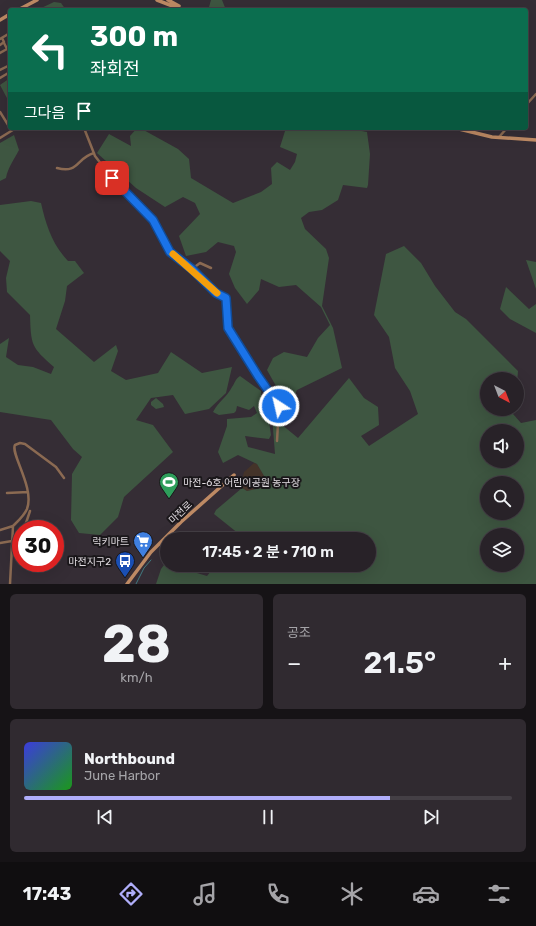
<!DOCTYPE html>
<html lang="ko">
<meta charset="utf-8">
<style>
body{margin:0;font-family:Rubik,"Noto Sans KR",sans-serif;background:#302a30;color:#f1f3f6;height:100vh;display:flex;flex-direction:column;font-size:15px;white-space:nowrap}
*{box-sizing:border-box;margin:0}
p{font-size:13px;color:#a5a4a8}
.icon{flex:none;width:22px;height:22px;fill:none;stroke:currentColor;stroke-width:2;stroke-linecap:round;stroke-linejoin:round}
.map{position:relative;height:584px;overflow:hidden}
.side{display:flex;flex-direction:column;gap:10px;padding:10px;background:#161316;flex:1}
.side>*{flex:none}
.hud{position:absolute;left:8px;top:8px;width:520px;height:122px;border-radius:4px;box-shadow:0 4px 16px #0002,0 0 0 1px #443f45;background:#0b6e4f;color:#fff;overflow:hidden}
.needle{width:26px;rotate:138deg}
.buttons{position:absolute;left:480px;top:372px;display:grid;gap:8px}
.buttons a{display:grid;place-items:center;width:44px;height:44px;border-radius:50%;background:#282228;box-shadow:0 4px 16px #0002,0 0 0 1px #443f45;font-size:20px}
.speed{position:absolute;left:12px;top:520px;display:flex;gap:8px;font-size:20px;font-weight:700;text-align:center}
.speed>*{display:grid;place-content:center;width:52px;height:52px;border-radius:50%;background:#282228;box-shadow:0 4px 16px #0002,0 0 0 1px #443f45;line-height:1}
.speed .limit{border:6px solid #d22;background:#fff;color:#111}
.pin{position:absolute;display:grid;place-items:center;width:34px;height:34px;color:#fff;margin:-17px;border-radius:8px;box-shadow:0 2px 6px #0006}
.me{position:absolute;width:44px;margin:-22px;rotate:325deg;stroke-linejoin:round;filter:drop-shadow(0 0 3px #0008)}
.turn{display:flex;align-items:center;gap:14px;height:84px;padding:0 16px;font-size:18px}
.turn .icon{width:52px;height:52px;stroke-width:2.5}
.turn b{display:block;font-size:28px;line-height:34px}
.then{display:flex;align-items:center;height:38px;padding:0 16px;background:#0003;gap:8px;font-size:15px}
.big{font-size:30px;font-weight:600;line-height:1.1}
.side .tile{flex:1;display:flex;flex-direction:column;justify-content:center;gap:6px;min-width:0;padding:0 14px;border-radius:6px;background:#302a30}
.side .dial{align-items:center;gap:0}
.dial b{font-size:52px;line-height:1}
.song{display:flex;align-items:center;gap:12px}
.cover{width:48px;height:48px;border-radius:6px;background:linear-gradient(135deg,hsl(240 70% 55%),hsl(120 70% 35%))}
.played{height:4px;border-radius:2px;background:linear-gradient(90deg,#b0aefa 75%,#443f45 75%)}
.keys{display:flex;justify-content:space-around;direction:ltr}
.heat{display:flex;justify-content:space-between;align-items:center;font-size:22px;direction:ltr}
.side .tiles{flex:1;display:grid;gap:10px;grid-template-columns:1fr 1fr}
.tile:last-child{grid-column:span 2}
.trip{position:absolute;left:160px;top:532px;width:216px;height:40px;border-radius:20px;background:#282228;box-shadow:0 4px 16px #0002,0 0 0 1px #443f45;font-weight:600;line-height:40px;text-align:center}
.tab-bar{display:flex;height:64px;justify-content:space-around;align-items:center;background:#100e10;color:#a5a4a8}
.tab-bar .icon{width:28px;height:28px}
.tab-bar .current{color:#b0aefa}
.tab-bar b{font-size:18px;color:#f1f3f6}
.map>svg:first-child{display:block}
.industrial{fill:#443329}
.green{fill:#3e5641;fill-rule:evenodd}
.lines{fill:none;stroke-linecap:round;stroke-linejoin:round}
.stream{stroke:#417a81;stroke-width:1}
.street{stroke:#8b6a52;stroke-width:2.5}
.secondary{stroke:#be8a64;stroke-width:3.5}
.route-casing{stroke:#114b97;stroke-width:10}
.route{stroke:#1a73e8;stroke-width:7}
.slow{stroke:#f59e0b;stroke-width:7}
.labels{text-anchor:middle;stroke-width:4;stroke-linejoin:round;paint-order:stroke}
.poi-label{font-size:10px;fill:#e0dbe0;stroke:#1a171a;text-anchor:end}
.street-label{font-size:10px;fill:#e0dbe0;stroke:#1a171a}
</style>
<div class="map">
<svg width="536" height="584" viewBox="0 0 536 584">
<rect width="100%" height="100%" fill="#352d35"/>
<path class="industrial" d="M 254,463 L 257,464 L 267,481 L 267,487 L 247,491 L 242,488 L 241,483 L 244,472 Z"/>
<path class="green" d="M 211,0 L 222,0 L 226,10 L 210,10 L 209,7 Z
M 54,2 L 61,3 L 66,10 L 37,10 Z
M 10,78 L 10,98 L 8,100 L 0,85 Z
M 137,128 L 140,128 L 178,149 L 189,159 L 191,178 L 233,203 L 261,192 L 272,184 L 271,168 L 277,162 L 290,170 L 295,162 L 297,154 L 280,147 L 285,131 L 290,128 L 346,128 L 367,132 L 370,154 L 368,185 L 367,188 L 343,185 L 338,200 L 322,210 L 309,212 L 301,218 L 305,229 L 326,249 L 329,258 L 322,306 L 333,328 L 342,368 L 297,390 L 281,424 L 298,438 L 349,378 L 364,398 L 378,407 L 379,425 L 361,436 L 369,446 L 418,414 L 410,391 L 395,368 L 389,337 L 374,315 L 386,254 L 404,246 L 421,263 L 435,286 L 455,312 L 466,319 L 518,371 L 517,383 L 517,379 L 487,379 L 487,409 L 514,409 L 513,414 L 521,423 L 536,420 L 536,584 L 156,584 L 161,569 L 167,561 L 167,565 L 192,565 L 190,571 L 207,576 L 216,565 L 369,565 L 369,539 L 241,539 L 239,534 L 214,514 L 216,510 L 242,488 L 247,491 L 266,487 L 267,481 L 257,464 L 238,455 L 223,463 L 218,452 L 227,426 L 227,419 L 251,417 L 257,413 L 254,406 L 249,410 L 237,406 L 236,411 L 234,413 L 219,415 L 213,412 C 218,402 227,397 232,387 C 235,383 235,379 240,376 L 261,391 L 262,406 L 268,414 L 271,435 L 269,439 L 245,436 L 248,447 L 275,454 L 272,416 L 261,397 L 276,386 L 267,370 L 273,358 L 284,352 L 307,357 L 318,338 L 330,325 L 321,307 L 296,285 L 279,287 L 261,279 L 259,290 L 247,304 L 235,288 L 229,274 L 236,252 L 234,246 L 218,242 L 206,252 L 186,256 L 179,236 L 200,214 L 195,203 L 183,197 L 165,207 L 136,188 L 97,153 L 109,134 L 131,146 L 130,136 ZM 487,431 L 517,431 L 517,461 L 487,461 ZM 487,483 L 517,483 L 517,513 L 487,513 ZM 487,535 L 517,535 L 517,565 L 487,565 Z
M 14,135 L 19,150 C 14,160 8,167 6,178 L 0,181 L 0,143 Z
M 31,201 L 41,203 C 46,225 52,244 68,261 L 75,261 L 84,273 L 67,286 L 65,301 L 56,329 L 94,362 L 116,345 L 118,351 L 111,371 L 126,380 L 158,373 L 171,352 L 202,373 L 232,367 L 226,393 L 209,409 L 185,414 L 173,395 L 151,398 L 136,420 L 153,425 L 173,452 L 124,497 L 118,517 L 100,535 L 79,533 L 71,520 L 72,474 L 82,457 L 73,449 L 51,420 L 0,412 L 0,344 L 9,338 L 6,357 L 18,365 L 33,367 L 51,374 L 54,367 C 31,347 31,345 30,315 L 7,292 L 6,278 L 10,261 L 0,251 L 0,205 Z
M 526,260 L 536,262 L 536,289 Z
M 506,287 L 529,309 L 536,304 L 536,333 L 510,319 L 500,309 Z
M 156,398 L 163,404 L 164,407 L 156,409 L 151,405 L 151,402 Z"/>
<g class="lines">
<path class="stream" d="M 136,584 L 144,568 L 151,560"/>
<path class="street" d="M 7,16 L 10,21
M 0,39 L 10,33
M 0,45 L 4,42 L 2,38
M 0,53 L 7,49 L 4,43
M 0,70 L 10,65
M 0,78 L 10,72
M 526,105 L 536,94
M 0,112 L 10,128
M 84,128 L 95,156 L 112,178 L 153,219 L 170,252 L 192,269 L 216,293 L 226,298 L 229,328 L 258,376 L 279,406 L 277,441
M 499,137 L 507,128
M 0,138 L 16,128
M 57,168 C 79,174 76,158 94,153
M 192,269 L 200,263 L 211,268
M 7,493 L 28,492
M 13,526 C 18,521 24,516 27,509 C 35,488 10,453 15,445 L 20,443 L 25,444 L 56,467 L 64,478
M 24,529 L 30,511
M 0,530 L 13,526 L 10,584
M 0,543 L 12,541"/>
<path class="secondary" d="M 157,0 L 183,10
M 168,0 L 179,6
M 18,10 L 37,0
M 0,20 L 10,14
M 455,128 L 492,137 L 536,140
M 127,584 L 151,552 L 181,522 L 234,475"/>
</g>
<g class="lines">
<g class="route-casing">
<path id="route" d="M 112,178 L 153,220 L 170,252 L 192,269 L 216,293 L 226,298 L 228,328 L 258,376 L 279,406"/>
</g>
<use href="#route" class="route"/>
<path class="slow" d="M 173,254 L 217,293"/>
</g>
<defs>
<g id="stadium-pin" transform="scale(1)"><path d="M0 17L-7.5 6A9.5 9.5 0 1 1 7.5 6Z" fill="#2e9e5b" stroke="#1a171a"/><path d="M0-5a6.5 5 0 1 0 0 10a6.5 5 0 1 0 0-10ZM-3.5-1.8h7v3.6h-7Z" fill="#fff"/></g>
<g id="supermarket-pin" transform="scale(1)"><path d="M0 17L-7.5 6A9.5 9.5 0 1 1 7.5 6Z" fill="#3f7fe0" stroke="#1a171a"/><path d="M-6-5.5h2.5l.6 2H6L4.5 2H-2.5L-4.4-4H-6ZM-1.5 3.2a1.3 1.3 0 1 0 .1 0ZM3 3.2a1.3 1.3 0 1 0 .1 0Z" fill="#fff"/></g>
<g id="bus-pin" transform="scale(1)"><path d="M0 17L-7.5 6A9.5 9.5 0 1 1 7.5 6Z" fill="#1a4fb4" stroke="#1a171a"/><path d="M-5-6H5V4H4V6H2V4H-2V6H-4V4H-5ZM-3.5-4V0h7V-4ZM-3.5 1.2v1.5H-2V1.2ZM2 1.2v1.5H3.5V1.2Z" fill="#fff"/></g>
</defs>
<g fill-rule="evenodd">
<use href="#stadium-pin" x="169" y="482"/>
<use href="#supermarket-pin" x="143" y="541"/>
<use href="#bus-pin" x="125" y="561"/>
</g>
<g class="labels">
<g class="poi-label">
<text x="183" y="486" text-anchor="start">마전-6호 어린이공원 농구장</text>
<text x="129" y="545">럭키마트</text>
<text x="111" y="565">마전지구2</text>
</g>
<g class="street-label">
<text transform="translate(180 512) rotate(-43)" y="4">마전로</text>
</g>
</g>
</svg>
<div class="buttons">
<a><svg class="needle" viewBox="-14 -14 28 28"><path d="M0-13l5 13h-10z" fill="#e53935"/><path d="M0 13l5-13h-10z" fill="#a5a4a8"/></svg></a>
<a><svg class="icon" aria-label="sound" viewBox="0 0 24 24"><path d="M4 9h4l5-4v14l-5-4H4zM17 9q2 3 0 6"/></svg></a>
<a><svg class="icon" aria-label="search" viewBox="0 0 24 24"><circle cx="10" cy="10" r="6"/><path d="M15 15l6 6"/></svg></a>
<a><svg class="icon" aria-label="layers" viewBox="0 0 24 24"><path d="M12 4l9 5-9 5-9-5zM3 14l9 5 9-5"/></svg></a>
</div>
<div class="speed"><div class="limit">30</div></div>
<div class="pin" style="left:112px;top:178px;background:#d93025"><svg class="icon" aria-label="arrive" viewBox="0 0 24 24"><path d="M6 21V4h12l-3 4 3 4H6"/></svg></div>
<svg class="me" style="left:279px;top:406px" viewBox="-20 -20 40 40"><circle r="17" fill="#1a73e8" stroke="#fff" stroke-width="3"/><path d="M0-11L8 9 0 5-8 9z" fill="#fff"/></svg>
<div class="trip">17:45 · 2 분 · 710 m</div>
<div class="hud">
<div class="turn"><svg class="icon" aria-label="left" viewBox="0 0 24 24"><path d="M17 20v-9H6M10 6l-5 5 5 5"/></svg><div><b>300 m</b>좌회전</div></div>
<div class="then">그다음<svg class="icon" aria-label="arrive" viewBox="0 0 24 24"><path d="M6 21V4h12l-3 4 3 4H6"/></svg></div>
</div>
</div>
<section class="side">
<div class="tiles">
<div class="tile dial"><b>28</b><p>km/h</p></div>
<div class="tile"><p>공조</p>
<div class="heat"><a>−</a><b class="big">21.5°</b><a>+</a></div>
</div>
<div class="tile">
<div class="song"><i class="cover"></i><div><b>Northbound</b><p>June Harbor</p></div></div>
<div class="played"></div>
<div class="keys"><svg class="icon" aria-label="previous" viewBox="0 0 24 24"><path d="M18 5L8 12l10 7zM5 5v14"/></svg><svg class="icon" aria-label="pause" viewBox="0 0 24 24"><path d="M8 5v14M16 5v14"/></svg><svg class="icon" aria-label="next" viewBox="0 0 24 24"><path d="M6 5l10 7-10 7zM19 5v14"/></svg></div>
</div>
</div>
</section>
<nav class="tab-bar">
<b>17:43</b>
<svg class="icon current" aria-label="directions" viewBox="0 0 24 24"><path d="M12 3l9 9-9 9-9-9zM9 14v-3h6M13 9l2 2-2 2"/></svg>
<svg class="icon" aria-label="music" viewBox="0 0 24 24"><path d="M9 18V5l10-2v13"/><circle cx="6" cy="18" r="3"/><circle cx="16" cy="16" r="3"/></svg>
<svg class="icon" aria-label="phone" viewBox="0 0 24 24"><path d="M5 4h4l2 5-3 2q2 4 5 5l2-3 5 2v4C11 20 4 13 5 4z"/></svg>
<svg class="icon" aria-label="climate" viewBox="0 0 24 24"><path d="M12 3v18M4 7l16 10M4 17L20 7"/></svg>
<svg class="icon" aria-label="car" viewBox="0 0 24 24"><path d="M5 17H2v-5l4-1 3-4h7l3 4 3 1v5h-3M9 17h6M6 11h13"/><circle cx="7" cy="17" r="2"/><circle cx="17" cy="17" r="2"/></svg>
<svg class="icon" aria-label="filters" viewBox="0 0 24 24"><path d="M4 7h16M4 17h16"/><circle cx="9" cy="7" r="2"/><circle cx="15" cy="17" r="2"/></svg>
</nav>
